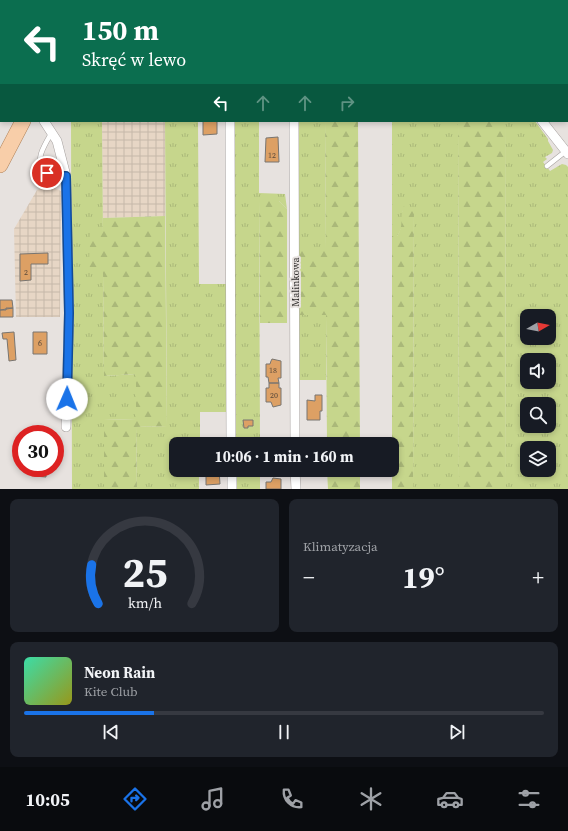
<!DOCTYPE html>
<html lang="pl">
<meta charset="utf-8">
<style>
body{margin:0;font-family:"Source Serif 4",serif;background:#20242c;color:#f1f3f6;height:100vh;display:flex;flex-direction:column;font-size:15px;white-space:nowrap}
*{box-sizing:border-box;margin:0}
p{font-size:13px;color:#9ea1a6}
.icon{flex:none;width:22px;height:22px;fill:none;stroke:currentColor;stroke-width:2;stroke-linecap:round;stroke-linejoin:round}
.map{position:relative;height:489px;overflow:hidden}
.drawer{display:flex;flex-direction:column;gap:10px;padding:10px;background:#0d0f14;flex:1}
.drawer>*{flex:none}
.banner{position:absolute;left:0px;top:0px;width:568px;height:122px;box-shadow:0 2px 6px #0003;background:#0b6e4f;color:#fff;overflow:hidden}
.needle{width:26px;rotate:81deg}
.buttons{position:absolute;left:520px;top:309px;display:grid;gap:8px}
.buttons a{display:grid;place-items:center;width:36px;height:36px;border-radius:8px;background:#171b24;box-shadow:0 2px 6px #0003;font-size:20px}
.speed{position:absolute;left:12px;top:425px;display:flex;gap:8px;font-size:20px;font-weight:700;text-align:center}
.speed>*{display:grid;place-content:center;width:52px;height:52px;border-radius:50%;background:#171b24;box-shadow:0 2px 6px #0003;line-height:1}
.speed .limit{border:6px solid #d22;background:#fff;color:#111}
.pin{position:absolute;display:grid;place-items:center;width:34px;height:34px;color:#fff;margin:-17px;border:2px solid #fff;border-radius:50%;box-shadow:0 1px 4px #0007}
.me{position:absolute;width:44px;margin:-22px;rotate:1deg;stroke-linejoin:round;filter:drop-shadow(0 0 3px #0008)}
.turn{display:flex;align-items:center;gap:14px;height:84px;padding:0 16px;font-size:18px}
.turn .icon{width:52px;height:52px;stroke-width:2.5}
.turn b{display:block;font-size:28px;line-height:34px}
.lanes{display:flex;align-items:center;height:38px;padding:0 16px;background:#0003;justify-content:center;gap:20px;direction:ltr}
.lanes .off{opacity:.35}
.big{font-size:30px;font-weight:700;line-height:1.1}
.drawer .card{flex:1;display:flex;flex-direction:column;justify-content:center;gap:6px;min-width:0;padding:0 14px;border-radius:8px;background:#20242c}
.drawer .dial{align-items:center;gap:0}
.dial svg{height:104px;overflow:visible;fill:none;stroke:#363941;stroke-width:7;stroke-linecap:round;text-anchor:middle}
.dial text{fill:#f1f3f6;stroke:none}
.song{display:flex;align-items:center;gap:12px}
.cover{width:48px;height:48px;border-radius:6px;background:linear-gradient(135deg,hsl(160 70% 55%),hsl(60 70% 35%))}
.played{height:4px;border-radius:2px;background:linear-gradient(90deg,#1a73e8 25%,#363941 25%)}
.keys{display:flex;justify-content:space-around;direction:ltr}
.heat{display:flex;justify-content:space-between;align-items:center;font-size:22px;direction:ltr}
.drawer .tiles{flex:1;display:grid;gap:10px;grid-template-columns:1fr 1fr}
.card:last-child{grid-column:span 2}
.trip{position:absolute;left:169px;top:437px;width:230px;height:40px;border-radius:8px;background:#171b24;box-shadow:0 2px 6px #0003;font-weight:700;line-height:40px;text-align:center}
.tabs{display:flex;height:64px;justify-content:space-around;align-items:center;background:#090b0e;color:#9ea1a6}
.tabs .icon{width:28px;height:28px}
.tabs .on{color:#1a73e8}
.tabs b{font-size:18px;color:#f1f3f6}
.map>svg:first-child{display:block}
.industrial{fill:url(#industrial-grid)}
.grass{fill:url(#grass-tufts);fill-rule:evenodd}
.forest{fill:url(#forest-firs)}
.building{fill:#dda064;stroke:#787571}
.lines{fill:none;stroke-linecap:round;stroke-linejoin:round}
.lane-casing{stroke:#a7a2a0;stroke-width:5.5}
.street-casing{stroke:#a7a2a0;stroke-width:10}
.primary-casing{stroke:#af8158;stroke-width:16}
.lane{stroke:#fff;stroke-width:4.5}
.street{stroke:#fff;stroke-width:9}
.primary{stroke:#f8cea9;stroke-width:15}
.route-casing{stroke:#114b97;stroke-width:10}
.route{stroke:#1a73e8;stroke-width:7}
.labels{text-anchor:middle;stroke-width:4;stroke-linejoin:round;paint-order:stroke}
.number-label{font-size:8px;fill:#5b4a3b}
.street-label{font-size:10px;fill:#302e2d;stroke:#e7e2df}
</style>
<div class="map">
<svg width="568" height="489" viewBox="0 0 568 489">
<defs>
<pattern id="industrial-grid" width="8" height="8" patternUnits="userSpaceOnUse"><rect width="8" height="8" fill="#e7d6c5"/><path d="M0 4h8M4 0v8" fill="none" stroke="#c6b8aa"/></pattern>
<pattern id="grass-tufts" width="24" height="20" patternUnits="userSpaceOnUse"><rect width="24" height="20" fill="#c6d68c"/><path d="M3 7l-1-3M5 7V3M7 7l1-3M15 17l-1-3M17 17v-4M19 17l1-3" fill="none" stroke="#aab879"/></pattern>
<pattern id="forest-firs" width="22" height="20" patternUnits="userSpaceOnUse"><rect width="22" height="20" fill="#c6d68c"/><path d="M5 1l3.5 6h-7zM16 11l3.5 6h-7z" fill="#aab879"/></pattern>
</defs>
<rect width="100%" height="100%" fill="#e7e2df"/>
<path class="industrial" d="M 102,121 L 165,121 L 165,216 L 103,218 Z
M 47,185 L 61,191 L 60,317 L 16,317 L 14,229 L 37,190 Z"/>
<path class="grass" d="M 71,121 L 102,121 L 103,233 L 89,272 L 103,272 L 104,376 L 136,374 L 136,419 L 104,420 L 104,489 L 72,489 Z
M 165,121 L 198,121 L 199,284 L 228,284 L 229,412 L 200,412 L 200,444 L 176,444 L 176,470 L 199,470 L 199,489 L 137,489 L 136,427 L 167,426 Z
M 233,121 L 259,121 L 259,193 L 285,194 L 287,209 L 279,201 L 259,202 L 260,444 L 234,444 Z
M 298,121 L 325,121 L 326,249 L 299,249 Z
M 392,121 L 458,121 L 459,489 L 413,489 L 414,208 L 402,211 C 403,220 403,229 397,236 L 392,236 Z
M 505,121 L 535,121 L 548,139 L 548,141 L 553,150 L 552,153 L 545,157 L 547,159 L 543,162 L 550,171 L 562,164 L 566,165 L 568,167 L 568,489 L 506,489 ZM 527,316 L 549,316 L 549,338 L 527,338 ZM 527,360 L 549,360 L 549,382 L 527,382 ZM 527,404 L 549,404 L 549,426 L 527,426 ZM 527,448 L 549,448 L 549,470 L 527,470 Z
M 299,315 L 326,315 L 326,380 L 299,380 Z
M 235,470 L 260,470 L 260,489 L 235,489 Z"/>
<path class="forest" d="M 325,121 L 358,121 L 360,444 L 327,444 L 326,315 L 299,315 L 299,249 L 326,249 Z
M 458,121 L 505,121 L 506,489 L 459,489 Z
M 259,201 L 279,201 L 287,209 L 287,323 L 260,323 Z
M 406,206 L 414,208 L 413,489 L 392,489 L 392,236 L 397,236 C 404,227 400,218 403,207 Z
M 165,216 L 167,426 L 136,427 L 137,489 L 104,489 L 104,420 L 136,419 L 136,374 L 104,376 L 103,272 L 89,272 L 90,234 L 103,233 L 103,218 Z
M 327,470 L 360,470 L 360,489 L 328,489 Z"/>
<path class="building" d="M 203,121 L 215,121 L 217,122 L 217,134 L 203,135 Z
M 278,137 L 279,162 L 265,162 L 266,138 Z
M 48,253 L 48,264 L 31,264 L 31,280 L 20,281 L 20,254 Z
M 0,300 L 12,300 L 13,308 L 0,310 Z
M 6,308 L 13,308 L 13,317 L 0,317 L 0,310 L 6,310 Z
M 14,332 L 16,360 L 9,361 L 7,339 L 3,339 L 2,333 Z
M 33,332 L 47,332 L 47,354 L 33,354 Z
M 272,359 L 281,361 L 281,378 L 278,378 L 279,383 L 269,383 L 268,377 L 266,377 L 266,364 L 270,364 L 271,361 Z
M 269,383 L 279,383 L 279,388 L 281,388 L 281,405 L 273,407 L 271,402 L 266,402 L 266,388 L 269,388 Z
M 315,395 L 322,395 L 322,411 L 320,411 L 320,420 L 307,420 L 307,400 L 315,401 Z
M 243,420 L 253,420 L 253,426 L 248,426 L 248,428 L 244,428 Z
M 34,468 L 46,468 L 46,477 L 34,476 Z
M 206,470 L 219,470 L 220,484 L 206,485 Z
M 273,478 L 281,479 L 281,489 L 266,489 L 266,482 L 271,482 Z"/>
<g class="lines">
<g class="lane-casing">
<path id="lane" d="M 52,132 C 48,139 43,147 41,154 C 36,173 52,176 66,176
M 547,166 L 566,151"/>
</g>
<g class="street-casing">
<path id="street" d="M 229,0 L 229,1
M 294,0 L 294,1
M 448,0 L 448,1
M 44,121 L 57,141 L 66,176 L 69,313 L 66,427
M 230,121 L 231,444
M 294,121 L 295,444
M 542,121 L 568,154
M 232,470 L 232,489
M 295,470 L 296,489"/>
</g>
<g class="primary-casing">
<path id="primary" d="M 86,1 L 87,0
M 0,165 L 23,121"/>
</g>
<use href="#lane" class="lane"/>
<use href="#street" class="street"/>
<use href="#primary" class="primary"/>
</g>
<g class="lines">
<g class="route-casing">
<path id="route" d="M 47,173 L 59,176 L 66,176 L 69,313 L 67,399"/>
</g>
<use href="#route" class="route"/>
</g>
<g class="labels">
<g class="number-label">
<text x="272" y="158">12</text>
<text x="26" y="275">2</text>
<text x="40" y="346">6</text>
<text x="273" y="373">18</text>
<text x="274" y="398">20</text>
</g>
<g class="street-label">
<text transform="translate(295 282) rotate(-90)" y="4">Malinkowa</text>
</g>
</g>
</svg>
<div class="buttons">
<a><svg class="needle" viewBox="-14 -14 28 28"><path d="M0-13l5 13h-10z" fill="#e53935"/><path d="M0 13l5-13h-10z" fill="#9ea1a6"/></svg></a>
<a><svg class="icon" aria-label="sound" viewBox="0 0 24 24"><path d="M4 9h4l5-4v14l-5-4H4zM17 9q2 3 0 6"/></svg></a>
<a><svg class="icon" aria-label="search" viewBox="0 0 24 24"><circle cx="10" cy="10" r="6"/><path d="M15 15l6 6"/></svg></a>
<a><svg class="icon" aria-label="layers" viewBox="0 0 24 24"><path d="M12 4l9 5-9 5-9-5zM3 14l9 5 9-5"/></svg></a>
</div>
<div class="speed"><div class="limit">30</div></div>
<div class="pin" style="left:47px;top:173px;background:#d93025"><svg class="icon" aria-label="arrive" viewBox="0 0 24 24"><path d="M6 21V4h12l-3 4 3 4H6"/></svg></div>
<svg class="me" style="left:67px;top:399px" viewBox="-20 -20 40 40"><circle r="19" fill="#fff"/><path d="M0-13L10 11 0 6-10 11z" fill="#1a73e8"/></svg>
<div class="trip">10:06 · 1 min · 160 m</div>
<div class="banner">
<div class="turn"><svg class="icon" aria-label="left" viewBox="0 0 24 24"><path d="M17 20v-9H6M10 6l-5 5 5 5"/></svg><div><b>150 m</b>Skręć w lewo</div></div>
<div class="lanes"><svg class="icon" aria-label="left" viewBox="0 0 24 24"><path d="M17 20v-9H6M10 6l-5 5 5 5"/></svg><svg class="icon off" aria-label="ahead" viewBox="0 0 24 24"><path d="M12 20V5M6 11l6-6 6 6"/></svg><svg class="icon off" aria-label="ahead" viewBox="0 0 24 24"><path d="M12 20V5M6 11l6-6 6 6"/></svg><svg class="icon off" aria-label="right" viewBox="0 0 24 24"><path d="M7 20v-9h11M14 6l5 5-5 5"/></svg></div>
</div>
</div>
<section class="drawer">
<div class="tiles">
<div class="card dial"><svg viewBox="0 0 100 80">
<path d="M14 69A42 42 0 1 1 86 69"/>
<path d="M14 69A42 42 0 0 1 9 39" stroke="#1a73e8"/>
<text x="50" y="56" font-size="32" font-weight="700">25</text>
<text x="50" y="72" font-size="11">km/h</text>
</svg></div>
<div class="card"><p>Klimatyzacja</p>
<div class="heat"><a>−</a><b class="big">19°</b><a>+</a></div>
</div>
<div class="card">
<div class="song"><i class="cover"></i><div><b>Neon Rain</b><p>Kite Club</p></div></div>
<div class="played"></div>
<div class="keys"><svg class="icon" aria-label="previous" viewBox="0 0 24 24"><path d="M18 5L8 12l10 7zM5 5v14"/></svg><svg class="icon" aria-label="pause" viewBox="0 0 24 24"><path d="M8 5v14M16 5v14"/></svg><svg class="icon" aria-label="next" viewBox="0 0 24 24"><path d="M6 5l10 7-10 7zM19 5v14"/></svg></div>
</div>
</div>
</section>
<nav class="tabs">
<b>10:05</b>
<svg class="icon on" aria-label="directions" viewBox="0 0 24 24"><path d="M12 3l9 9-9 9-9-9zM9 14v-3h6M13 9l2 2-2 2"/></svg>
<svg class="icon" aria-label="music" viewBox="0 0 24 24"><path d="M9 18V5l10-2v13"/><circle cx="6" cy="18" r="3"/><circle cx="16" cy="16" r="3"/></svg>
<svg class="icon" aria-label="phone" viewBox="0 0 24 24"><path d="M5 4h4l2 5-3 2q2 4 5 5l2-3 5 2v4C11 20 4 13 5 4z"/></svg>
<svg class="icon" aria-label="climate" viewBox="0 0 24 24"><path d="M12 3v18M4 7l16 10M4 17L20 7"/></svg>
<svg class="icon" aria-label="car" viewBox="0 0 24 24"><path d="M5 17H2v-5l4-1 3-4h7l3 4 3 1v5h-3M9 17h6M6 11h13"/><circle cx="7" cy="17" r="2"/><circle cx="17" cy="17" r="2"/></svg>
<svg class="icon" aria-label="filters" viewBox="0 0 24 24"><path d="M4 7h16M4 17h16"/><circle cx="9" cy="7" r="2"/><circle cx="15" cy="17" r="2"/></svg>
</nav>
